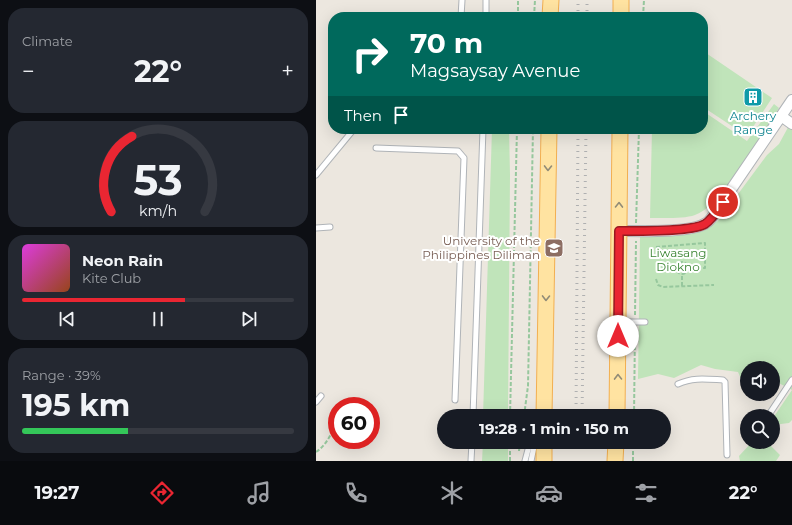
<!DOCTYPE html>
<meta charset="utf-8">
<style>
body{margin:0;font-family:Montserrat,sans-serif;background:#242831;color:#f1f3f6;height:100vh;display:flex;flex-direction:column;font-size:15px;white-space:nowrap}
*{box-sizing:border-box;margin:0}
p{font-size:13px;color:#9ea1a6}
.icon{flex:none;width:22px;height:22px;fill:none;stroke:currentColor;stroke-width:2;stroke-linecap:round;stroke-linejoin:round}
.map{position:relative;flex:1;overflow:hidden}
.sheet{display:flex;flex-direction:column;gap:8px;padding:8px;background:#0d0f14;width:316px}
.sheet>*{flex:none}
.banner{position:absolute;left:12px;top:12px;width:380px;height:122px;border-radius:16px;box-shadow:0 4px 16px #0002;background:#00695c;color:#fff;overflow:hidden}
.tools{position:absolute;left:424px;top:361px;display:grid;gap:8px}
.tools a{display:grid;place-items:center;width:40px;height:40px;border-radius:50%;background:#171b24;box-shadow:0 4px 16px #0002;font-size:20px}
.speed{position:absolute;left:12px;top:397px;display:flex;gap:8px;font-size:20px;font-weight:700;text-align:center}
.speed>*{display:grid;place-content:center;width:52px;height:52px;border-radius:50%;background:#171b24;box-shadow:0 4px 16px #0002;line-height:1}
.speed .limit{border:6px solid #d22;background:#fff;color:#111}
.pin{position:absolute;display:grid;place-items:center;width:34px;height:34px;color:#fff;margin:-17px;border:2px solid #fff;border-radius:50%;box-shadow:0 1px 4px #0007}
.me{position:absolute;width:44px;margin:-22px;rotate:0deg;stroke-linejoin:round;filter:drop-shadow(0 0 3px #0008)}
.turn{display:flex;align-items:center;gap:14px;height:84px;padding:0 16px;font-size:18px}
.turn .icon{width:52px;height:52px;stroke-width:2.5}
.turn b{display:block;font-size:28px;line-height:34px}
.then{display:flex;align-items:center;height:38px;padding:0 16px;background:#0003;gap:8px;font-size:15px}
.big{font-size:30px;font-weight:700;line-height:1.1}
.sheet .card{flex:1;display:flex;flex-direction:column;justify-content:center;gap:6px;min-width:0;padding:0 14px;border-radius:16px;background:#242831}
.sheet .dial{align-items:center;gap:0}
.dial svg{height:104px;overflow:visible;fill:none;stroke:#363941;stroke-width:7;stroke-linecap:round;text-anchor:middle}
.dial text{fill:#f1f3f6;stroke:none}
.song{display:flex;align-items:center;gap:12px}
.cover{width:48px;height:48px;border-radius:6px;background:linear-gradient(135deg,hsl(300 70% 55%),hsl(20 70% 35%))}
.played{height:4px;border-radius:2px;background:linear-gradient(90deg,#ea2632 60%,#363941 60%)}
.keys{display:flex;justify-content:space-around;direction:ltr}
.heat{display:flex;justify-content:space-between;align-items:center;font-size:22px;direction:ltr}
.charge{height:6px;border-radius:3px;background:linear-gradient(90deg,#34c759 39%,#363941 0)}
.trip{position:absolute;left:121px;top:409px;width:234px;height:40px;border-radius:20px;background:#171b24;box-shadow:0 4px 16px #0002;font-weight:700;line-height:40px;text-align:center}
.tab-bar{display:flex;height:64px;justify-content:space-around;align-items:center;background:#090b0e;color:#9ea1a6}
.tab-bar .icon{width:28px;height:28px}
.tab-bar .current{color:#ea2632}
.tab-bar b{font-size:18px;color:#f1f3f6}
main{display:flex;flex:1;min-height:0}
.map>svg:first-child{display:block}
.green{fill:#c0e4ba}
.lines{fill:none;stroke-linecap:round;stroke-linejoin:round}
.service-casing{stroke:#b0b4b8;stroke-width:7}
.minor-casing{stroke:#b0b4b8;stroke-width:12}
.primary-casing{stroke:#f2af51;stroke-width:17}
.path{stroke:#96c79d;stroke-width:2;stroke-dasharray:4 2;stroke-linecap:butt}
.service{stroke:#fff;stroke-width:5}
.minor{stroke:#fff;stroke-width:10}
.primary{stroke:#ffe3a1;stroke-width:15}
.rail{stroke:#afb0b1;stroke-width:3;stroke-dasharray:1 5;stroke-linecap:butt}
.oneway{stroke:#928c77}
.route-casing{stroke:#981920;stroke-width:10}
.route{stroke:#ea2632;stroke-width:7}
.labels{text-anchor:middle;stroke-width:4;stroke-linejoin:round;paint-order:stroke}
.culture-label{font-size:12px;fill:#0d838f;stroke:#fff}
.education-label{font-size:12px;fill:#785e54;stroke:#fff;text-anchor:end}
.park-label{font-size:12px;fill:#3b8533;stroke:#fff}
</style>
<main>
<section class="sheet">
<div class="card"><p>Climate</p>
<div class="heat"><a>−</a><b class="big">22°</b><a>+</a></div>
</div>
<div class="card dial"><svg viewBox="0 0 100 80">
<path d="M14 69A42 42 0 1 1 86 69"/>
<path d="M14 69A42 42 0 0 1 30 11" stroke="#ea2632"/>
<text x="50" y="56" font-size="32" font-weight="700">53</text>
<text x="50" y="72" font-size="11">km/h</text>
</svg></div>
<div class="card">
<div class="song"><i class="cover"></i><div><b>Neon Rain</b><p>Kite Club</p></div></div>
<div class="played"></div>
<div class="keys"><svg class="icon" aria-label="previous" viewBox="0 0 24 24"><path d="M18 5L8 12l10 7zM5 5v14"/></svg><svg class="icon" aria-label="pause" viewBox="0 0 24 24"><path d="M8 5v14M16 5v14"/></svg><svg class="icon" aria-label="next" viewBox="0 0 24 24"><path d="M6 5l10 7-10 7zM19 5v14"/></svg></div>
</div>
<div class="card"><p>Range · 39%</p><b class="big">195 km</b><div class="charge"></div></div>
</section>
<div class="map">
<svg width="476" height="461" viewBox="0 0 476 461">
<rect width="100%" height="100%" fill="#ece7df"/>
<path class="green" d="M 387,51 L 456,98 L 431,136 L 387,107 Z
M 458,104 L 463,108 C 445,136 410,204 379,215 C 368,219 347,218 334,218 L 336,129 L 387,129 L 387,111 L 431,141 Z
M 476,120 L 476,420 L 473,423 L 457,425 L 457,418 L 476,390 L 457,380 L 457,368 L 431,368 L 431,380 L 426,381 L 422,372 L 399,369 L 385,365 L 358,378 L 342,374 L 322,379 L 324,237 L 383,230 L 402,221 L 451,155 L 463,144 Z
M 176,129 L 193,129 L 194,175 L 192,416 L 167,416 Z
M 167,442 L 192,442 L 192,461 L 166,461 Z
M 436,442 L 451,442 L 464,455 L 460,461 L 424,461 L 423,456 Z"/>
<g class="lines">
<g class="service-casing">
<path id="service" d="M 145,17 L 146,0
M 170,17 L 170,0
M 60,148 L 142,151 L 148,158 L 139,400
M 0,175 L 38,129
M 0,228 L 14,227
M 303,322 L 329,322
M 362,384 C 377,377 390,379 407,380 L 409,382 L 411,455
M 0,402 L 5,396
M 157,416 L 167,129
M 452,416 L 476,380
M 155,461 L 156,442
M 209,461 L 214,442
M 215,461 L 219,442"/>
</g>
<g class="minor-casing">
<path id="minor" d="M 465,116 L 476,124
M 303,231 C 321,231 377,233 390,223 C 394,221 396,217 399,213 L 476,100"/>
</g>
<g class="primary-casing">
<path id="primary" d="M 234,17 L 235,0
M 305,17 L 305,0
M 228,416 L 233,129
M 301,416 L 304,129
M 228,461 L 228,442
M 299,461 L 300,442"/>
</g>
<path class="path" d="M 202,17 L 202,0
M 218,17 L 219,0
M 327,17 L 328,0
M 320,223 L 323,129
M 340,247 L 389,243 L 389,268 L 373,267
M360 268a6 6 0 1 1 12 0a6 6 0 1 1-12 0Z
M 340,268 L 360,267
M 340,279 L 342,285 L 347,287 L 398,285
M 366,286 L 366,274
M 319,315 L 320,241
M 194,416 L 201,129
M 208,416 L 212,386 L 217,129
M 318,416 L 319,329
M 203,451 L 204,442
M 0,452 C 11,445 16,432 21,421
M 194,461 L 194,442
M 317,461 L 317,442"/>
<use href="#service" class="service"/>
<use href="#minor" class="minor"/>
<use href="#primary" class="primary"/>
<path class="rail" d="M 262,17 L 262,0
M 271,17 L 271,0
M 260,416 L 262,129
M 266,416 L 270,129"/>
</g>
<defs><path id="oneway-chevron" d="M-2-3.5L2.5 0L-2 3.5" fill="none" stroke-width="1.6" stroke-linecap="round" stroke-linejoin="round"/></defs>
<g class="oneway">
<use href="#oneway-chevron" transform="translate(232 168) rotate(91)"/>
<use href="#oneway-chevron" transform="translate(303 205) rotate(-89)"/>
<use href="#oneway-chevron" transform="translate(230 298) rotate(91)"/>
<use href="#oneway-chevron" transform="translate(302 377) rotate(-91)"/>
</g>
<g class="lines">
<g class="route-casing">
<path id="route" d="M 302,336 L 303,231 C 321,231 376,232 389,224 C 397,219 402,209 407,202"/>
</g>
<use href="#route" class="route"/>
</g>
<defs>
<g id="building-square" transform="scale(1)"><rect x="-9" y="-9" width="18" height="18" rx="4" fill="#0f9aa8" stroke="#fff"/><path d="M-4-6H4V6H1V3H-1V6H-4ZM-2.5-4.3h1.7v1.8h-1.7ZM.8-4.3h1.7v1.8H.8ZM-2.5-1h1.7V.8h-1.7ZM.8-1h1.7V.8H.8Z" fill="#fff"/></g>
<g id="university-square" transform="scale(1)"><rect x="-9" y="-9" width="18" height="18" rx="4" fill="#8d6e63" stroke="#fff"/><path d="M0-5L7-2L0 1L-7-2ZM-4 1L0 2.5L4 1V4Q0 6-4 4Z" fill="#fff"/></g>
</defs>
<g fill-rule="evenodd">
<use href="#building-square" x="437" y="97"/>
<use href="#university-square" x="238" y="248"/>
</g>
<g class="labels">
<g class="culture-label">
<text x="437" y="120">Archery<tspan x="437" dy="14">Range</tspan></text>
</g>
<g class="education-label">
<text x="224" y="245">University of the<tspan x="224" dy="14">Philippines Diliman</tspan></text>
</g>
<g class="park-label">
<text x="362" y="257">Liwasang<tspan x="362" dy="14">Diokno</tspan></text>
</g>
</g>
</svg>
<div class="tools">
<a><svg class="icon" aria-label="sound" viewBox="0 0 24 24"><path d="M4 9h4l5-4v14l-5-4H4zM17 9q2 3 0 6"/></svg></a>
<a><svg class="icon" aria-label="search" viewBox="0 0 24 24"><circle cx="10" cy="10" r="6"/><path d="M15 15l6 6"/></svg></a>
</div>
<div class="speed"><div class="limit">60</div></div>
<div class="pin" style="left:407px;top:202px;background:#d93025"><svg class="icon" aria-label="arrive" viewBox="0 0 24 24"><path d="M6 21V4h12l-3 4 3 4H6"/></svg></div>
<svg class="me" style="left:302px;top:336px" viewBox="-20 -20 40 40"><circle r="19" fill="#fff"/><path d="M0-13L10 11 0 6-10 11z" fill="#ea2632"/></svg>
<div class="trip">19:28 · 1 min · 150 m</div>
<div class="banner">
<div class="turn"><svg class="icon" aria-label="right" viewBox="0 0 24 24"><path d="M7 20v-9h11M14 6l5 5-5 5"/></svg><div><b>70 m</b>Magsaysay Avenue</div></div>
<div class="then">Then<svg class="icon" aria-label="arrive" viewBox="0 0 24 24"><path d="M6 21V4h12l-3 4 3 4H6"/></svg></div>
</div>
</div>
</main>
<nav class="tab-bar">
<b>19:27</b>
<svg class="icon current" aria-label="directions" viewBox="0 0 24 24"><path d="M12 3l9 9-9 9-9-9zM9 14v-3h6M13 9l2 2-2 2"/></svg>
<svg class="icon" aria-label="music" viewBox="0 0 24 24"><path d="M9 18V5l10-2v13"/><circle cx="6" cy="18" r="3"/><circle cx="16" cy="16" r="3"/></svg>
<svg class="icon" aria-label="phone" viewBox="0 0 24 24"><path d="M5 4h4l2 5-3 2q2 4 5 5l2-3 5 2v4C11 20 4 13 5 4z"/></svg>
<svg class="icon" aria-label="climate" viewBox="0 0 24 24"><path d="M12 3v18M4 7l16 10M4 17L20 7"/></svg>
<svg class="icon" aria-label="car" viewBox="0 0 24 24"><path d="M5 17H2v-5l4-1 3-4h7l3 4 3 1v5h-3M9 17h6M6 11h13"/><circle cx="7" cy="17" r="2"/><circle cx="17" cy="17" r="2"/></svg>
<svg class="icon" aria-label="filters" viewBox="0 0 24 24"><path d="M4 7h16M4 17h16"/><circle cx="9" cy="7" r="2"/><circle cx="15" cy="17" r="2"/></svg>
<b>22°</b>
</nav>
